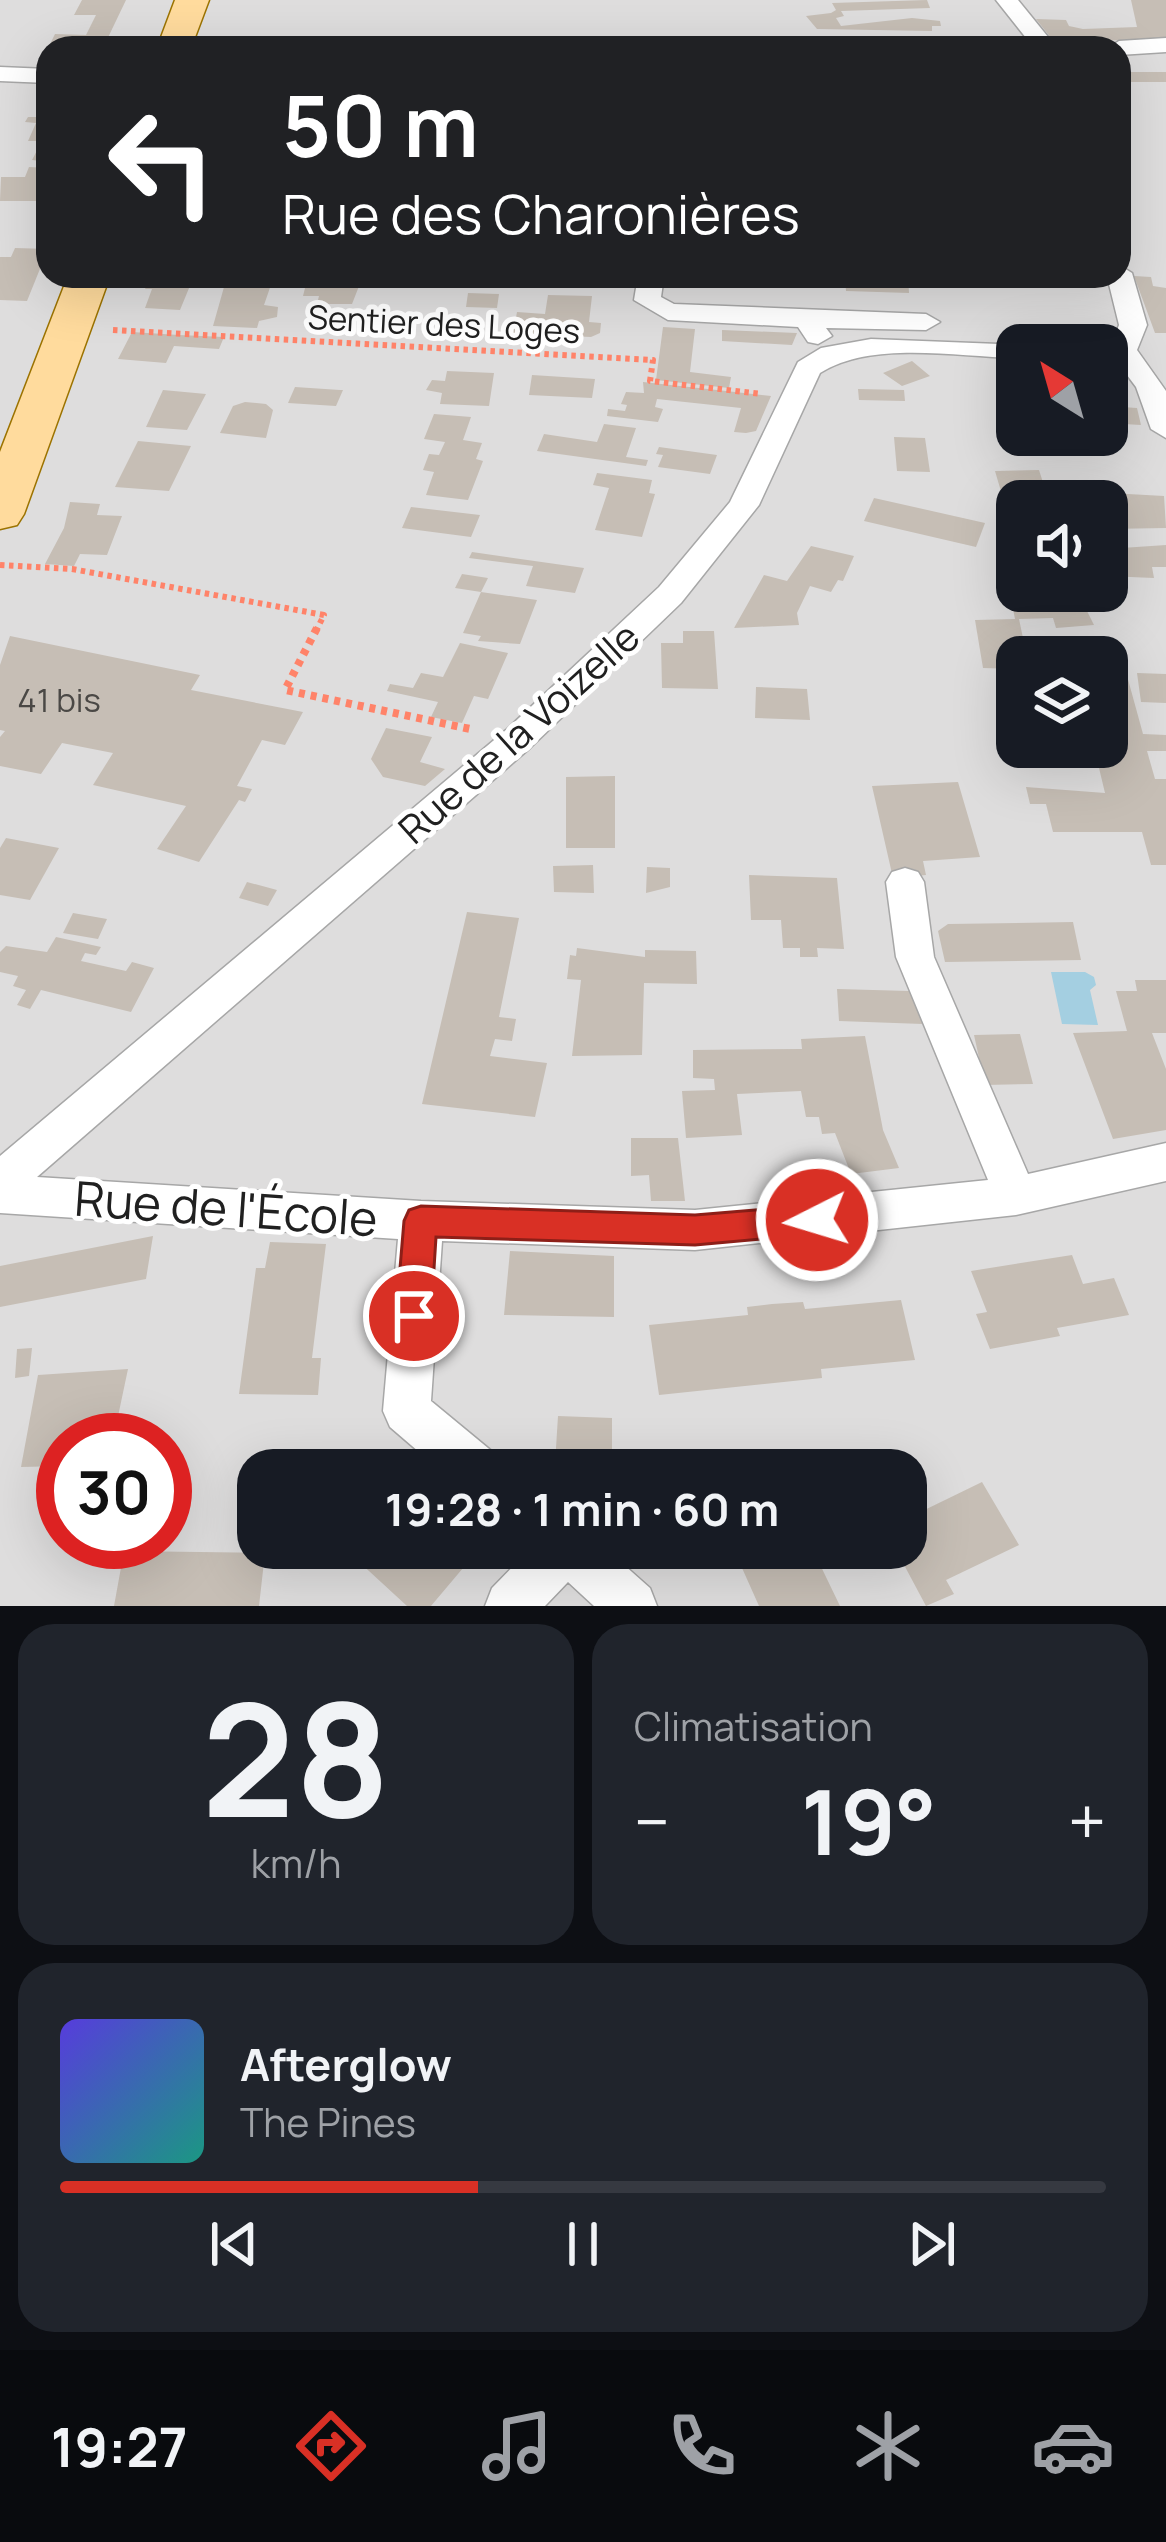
<!DOCTYPE html>
<html lang="fr">
<meta charset="utf-8">
<style>
body{margin:0;font-family:Manrope,sans-serif;background:#20242c;color:#f1f3f6;height:100vh;display:flex;flex-direction:column;font-size:45px;white-space:nowrap}
*{box-sizing:border-box;margin:0}
p{font-size:39px;color:#9ea1a6}
.icon{flex:none;width:66px;height:66px;fill:none;stroke:currentColor;stroke-width:2;stroke-linecap:round;stroke-linejoin:round}
.map{position:relative;height:1606px;overflow:hidden}
.panel{display:flex;flex-direction:column;gap:18px;padding:18px;background:#0d0f14;flex:1}
.panel>*{flex:none}
.hud{position:absolute;left:36px;top:36px;width:1095px;height:252px;border-radius:36px;box-shadow:0 12px 48px #0002;background:#202124;color:#fff;overflow:hidden}
.needle{width:78px;rotate:323deg}
.buttons{position:absolute;left:996px;top:324px;display:grid;gap:24px}
.buttons a{display:grid;place-items:center;width:132px;height:132px;border-radius:24px;background:#171b24;box-shadow:0 12px 48px #0002;font-size:60px}
.speed{position:absolute;left:36px;top:1413px;display:flex;gap:24px;font-size:60px;font-weight:700;text-align:center}
.speed>*{display:grid;place-content:center;width:156px;height:156px;border-radius:50%;background:#171b24;box-shadow:0 12px 48px #0002;line-height:1}
.speed .limit{border:18px solid #d22;background:#fff;color:#111}
.pin{position:absolute;display:grid;place-items:center;width:102px;height:102px;color:#fff;margin:-51px;border:6px solid #fff;border-radius:50%;box-shadow:0 3px 12px #0007}
.me{position:absolute;width:132px;margin:-66px;rotate:265deg;stroke-linejoin:round;filter:drop-shadow(0 0 9px #0008)}
.turn{display:flex;align-items:center;gap:42px;height:252px;padding:0 48px;font-size:54px}
.turn .icon{width:156px;height:156px;stroke-width:2.5}
.turn b{display:block;font-size:84px;line-height:102px}
.big{font-size:90px;font-weight:700;line-height:1.1}
.panel .card{flex:1;display:flex;flex-direction:column;justify-content:center;gap:18px;min-width:0;padding:0 42px;border-radius:36px;background:#20242c}
.panel .dial{align-items:center;gap:0}
.dial b{font-size:156px;line-height:1}
.song{display:flex;align-items:center;gap:36px}
.cover{width:144px;height:144px;border-radius:18px;background:linear-gradient(135deg,hsl(250 70% 55%),hsl(170 70% 35%))}
.played{height:12px;border-radius:6px;background:linear-gradient(90deg,#d93025 40%,#363941 40%)}
.keys{display:flex;justify-content:space-around;direction:ltr}
.heat{display:flex;justify-content:space-between;align-items:center;font-size:66px;direction:ltr}
.panel .tiles{flex:1;display:grid;gap:18px;grid-template-columns:1fr 1fr}
.card:last-child{grid-column:span 2}
.trip{position:absolute;left:237px;top:1449px;width:690px;height:120px;border-radius:36px;background:#171b24;box-shadow:0 12px 48px #0002;font-weight:700;line-height:120px;text-align:center}
.tab-bar{display:flex;height:192px;justify-content:space-around;align-items:center;background:#090b0e;color:#9ea1a6}
.tab-bar .icon{width:84px;height:84px}
.tab-bar .current{color:#d93025}
.tab-bar b{font-size:54px;color:#f1f3f6}
.map>svg:first-child{display:block}
.residential{fill:#dedddd;fill-rule:evenodd}
.water{fill:#a4cfe1}
.building{fill:#c6beb5}
.lines{fill:none;stroke-linecap:round;stroke-linejoin:round}
.minor-casing{stroke:#a7a7a7;stroke-width:3}
.primary-casing{stroke:#9c7300;stroke-width:3}
.path-far2{stroke:#ff8369;stroke-width:4.5;stroke-dasharray:4.5 4.5;stroke-linecap:butt}
.path-far1{stroke:#ff8369;stroke-width:6;stroke-dasharray:4.5 4.5;stroke-linecap:butt}
.path{stroke:#ff8369;stroke-width:8;stroke-dasharray:6 6;stroke-linecap:butt}
.minor{fill:#fff;fill-rule:evenodd}
.primary{fill:#ffdb9d;fill-rule:evenodd}
.route{fill:#d93025;stroke:#8d1f18;stroke-width:3}
.labels{text-anchor:middle;stroke-width:10;stroke-linejoin:round;paint-order:stroke}
.far-street-label{font-size:33px;fill:#202020;stroke:#fff}
.number-label{font-size:33px;fill:#4a4845}
.street-label{font-size:39px;fill:#202020;stroke:#fff}
.near-street-label{font-size:48px;fill:#202020;stroke:#fff}
</style>
<div class="map">
<svg width="1166" height="1606" viewBox="0 0 1166 1606">
<rect width="100%" height="100%" fill="#f1eee6"/>
<path class="residential" d="M 0,0 L 1166,0 L 1166,1606 L 0,1606 ZM 48,48 L 1119,48 L 1119,276 L 48,276 ZM 1017,345 L 1107,345 L 1107,435 L 1017,435 ZM 1017,501 L 1107,501 L 1107,591 L 1017,591 ZM 1017,657 L 1107,657 L 1107,747 L 1017,747 ZM 63,1440 L 165,1440 L 165,1542 L 63,1542 ZM 258,1470 L 906,1470 L 906,1548 L 258,1548 Z"/>
<path class="water" d="M 1051,972 L 1085,972 L 1094,977 L 1096,985 L 1090,990 L 1098,1025 L 1062,1024 Z"/>
<path class="building" d="M 82,0 L 126,0 L 103,48 L 48,48 L 55,34 L 86,35 L 96,15 L 74,15 Z
M 927,0 L 930,8 L 841,11 L 844,16 L 836,18 L 841,26 L 912,18 L 940,21 L 941,26 L 932,26 L 932,31 L 817,29 L 806,16 L 831,13 L 836,10 L 832,3 Z
M 1131,0 L 1166,0 L 1166,38 L 1055,43 L 1036,19 L 1066,20 L 1069,26 L 1083,29 L 1137,27 Z
M 1119,72 L 1166,72 L 1166,82 L 1119,82 Z
M 48,100 L 48,162 L 32,160 L 42,141 L 28,141 L 36,123 L 25,122 L 28,117 L 39,117 Z
M 29,167 L 48,168 L 41,201 L 0,201 L 1,177 L 25,177 Z
M 15,248 L 48,249 L 27,301 L 0,300 L 0,257 L 11,257 Z
M 179,276 L 194,276 L 180,310 L 145,308 L 152,289 L 145,289 L 151,278 Z
M 248,276 L 274,276 L 264,305 L 278,307 L 277,317 L 259,321 L 257,328 L 213,326 L 226,280 L 246,281 Z
M 308,276 L 363,276 L 352,304 L 317,304 L 319,296 L 303,296 Z
M 845,276 L 908,276 L 909,293 L 846,291 Z
M 1134,276 L 1151,277 L 1153,286 L 1166,288 L 1166,333 L 1155,333 Z
M 468,293 L 499,294 L 497,308 L 466,307 Z
M 548,295 L 592,296 L 589,322 L 601,323 L 600,333 L 591,337 L 543,335 L 542,341 L 512,340 L 517,312 L 545,314 Z
M 663,327 L 695,329 L 690,372 L 731,377 L 729,388 L 656,380 Z
M 722,330 L 797,333 L 792,345 L 722,341 Z
M 132,332 L 179,335 L 224,337 L 219,349 L 174,346 L 166,363 L 118,359 Z
M 1005,357 L 1017,358 L 1017,435 L 1060,435 L 1061,442 L 1000,442 L 996,385 L 1009,385 Z
M 912,361 L 930,376 L 902,386 L 883,373 Z
M 447,371 L 494,373 L 489,406 L 440,404 L 442,393 L 426,390 L 432,380 L 445,381 Z
M 532,375 L 595,379 L 592,398 L 529,395 Z
M 643,382 L 717,390 L 771,396 L 756,431 L 746,433 L 734,432 L 741,408 L 657,399 L 655,407 L 663,409 L 658,422 L 607,416 L 608,409 L 625,411 L 627,405 L 621,404 L 626,392 L 644,393 Z
M 295,387 L 340,390 L 343,390 L 336,406 L 288,403 Z
M 858,389 L 904,390 L 905,401 L 859,400 Z
M 163,390 L 206,394 L 187,430 L 146,427 Z
M 245,402 L 266,404 L 273,410 L 266,438 L 220,433 L 233,406 Z
M 1107,406 L 1137,408 L 1141,425 L 1107,423 Z
M 434,414 L 471,417 L 463,440 L 482,443 L 476,459 L 483,461 L 468,500 L 426,495 L 434,472 L 423,470 L 429,454 L 439,455 L 445,442 L 424,439 Z
M 604,424 L 636,428 L 626,457 L 648,460 L 646,466 L 537,451 L 544,434 L 597,442 Z
M 894,437 L 925,438 L 930,472 L 897,471 Z
M 138,441 L 191,446 L 169,491 L 115,487 Z
M 659,447 L 717,455 L 710,474 L 658,467 L 663,455 L 656,454 Z
M 1039,470 L 1049,501 L 1005,505 L 995,471 Z
M 597,473 L 652,480 L 649,493 L 655,494 L 642,537 L 595,530 L 609,488 L 593,485 Z
M 1110,493 L 1164,496 L 1166,528 L 1107,529 L 1107,501 L 1092,501 L 1089,494 Z
M 874,498 L 923,509 L 985,523 L 976,547 L 864,521 Z
M 70,502 L 100,504 L 97,515 L 122,516 L 107,555 L 80,554 L 74,566 L 45,564 L 64,528 Z
M 411,507 L 480,515 L 471,537 L 402,528 Z
M 1166,545 L 1166,567 L 1152,567 L 1154,578 L 1107,576 L 1107,549 Z
M 811,546 L 854,556 L 843,581 L 838,580 L 831,592 L 810,586 L 797,613 L 799,625 L 734,628 L 764,575 L 787,581 Z
M 472,552 L 584,568 L 575,593 L 526,586 L 533,566 L 469,558 Z
M 462,574 L 488,578 L 481,592 L 455,588 Z
M 481,592 L 537,600 L 520,644 L 478,641 L 481,636 L 463,633 Z
M 1011,599 L 1047,600 L 1051,610 L 1085,607 L 1094,625 L 1056,628 L 1053,618 L 1019,619 L 1027,657 L 1017,657 L 1017,669 L 983,668 L 975,620 L 1015,619 Z
M 683,631 L 714,631 L 718,689 L 662,688 L 661,643 L 683,643 Z
M 10,636 L 200,675 L 191,690 L 303,712 L 285,745 L 262,740 L 237,786 L 252,789 L 245,802 L 239,800 L 199,862 L 157,849 L 186,806 L 93,785 L 113,753 L 62,743 L 41,774 L 0,766 L 0,737 L 5,731 L 0,730 L 0,665 Z
M 460,643 L 508,653 L 488,699 L 474,696 L 462,723 L 431,717 L 438,702 L 387,691 L 390,684 L 413,688 L 421,673 L 443,677 Z
M 1107,672 L 1126,672 L 1143,734 L 1166,735 L 1166,751 L 1147,751 L 1155,779 L 1166,779 L 1166,865 L 1151,865 L 1142,832 L 1053,832 L 1046,804 L 1030,804 L 1026,787 L 1105,793 L 1094,747 L 1107,747 Z
M 1137,673 L 1166,674 L 1166,703 L 1141,702 Z
M 756,687 L 807,689 L 810,720 L 755,718 Z
M 386,728 L 432,737 L 420,762 L 445,769 L 425,786 L 383,777 L 371,759 Z
M 615,776 L 615,848 L 566,848 L 566,777 Z
M 958,782 L 980,857 L 923,861 L 926,875 L 893,878 L 872,786 Z
M 6,838 L 59,848 L 30,900 L 0,895 L 0,848 Z
M 593,865 L 594,893 L 554,892 L 553,866 Z
M 647,867 L 670,868 L 670,887 L 646,893 Z
M 749,875 L 837,878 L 844,949 L 817,948 L 818,957 L 800,957 L 800,948 L 783,948 L 781,920 L 751,920 Z
M 247,882 L 277,890 L 268,906 L 239,898 Z
M 467,912 L 519,918 L 499,1017 L 516,1019 L 512,1041 L 495,1039 L 490,1056 L 547,1063 L 535,1117 L 422,1104 Z
M 73,913 L 107,919 L 98,939 L 63,933 Z
M 1073,922 L 1081,960 L 945,962 L 938,931 L 948,924 Z
M 56,937 L 101,947 L 96,955 L 85,953 L 81,961 L 126,971 L 132,962 L 154,968 L 131,1012 L 41,990 L 30,1009 L 17,1005 L 26,990 L 13,986 L 18,976 L 0,972 L 0,952 L 6,946 L 47,952 Z
M 577,948 L 645,957 L 645,950 L 696,951 L 697,984 L 644,983 L 642,1055 L 572,1056 L 581,980 L 567,979 L 570,955 L 576,956 Z
M 1135,980 L 1166,980 L 1166,1033 L 1152,1033 L 1166,1069 L 1166,1130 L 1113,1139 L 1073,1033 L 1127,1031 L 1116,991 L 1137,991 Z
M 837,989 L 909,991 L 923,1024 L 839,1021 Z
M 1020,1034 L 1033,1084 L 985,1085 L 974,1035 Z
M 865,1036 L 883,1130 L 899,1168 L 851,1174 L 835,1133 L 822,1134 L 819,1117 L 806,1117 L 801,1091 L 737,1094 L 742,1135 L 686,1138 L 682,1091 L 715,1090 L 714,1079 L 693,1078 L 693,1050 L 802,1049 L 801,1039 Z
M 631,1138 L 678,1138 L 685,1201 L 651,1201 L 649,1175 L 631,1176 Z
M 153,1236 L 146,1279 L 0,1307 L 0,1266 Z
M 270,1242 L 326,1244 L 312,1358 L 321,1358 L 318,1395 L 239,1394 L 256,1268 L 265,1268 Z
M 510,1251 L 614,1256 L 614,1317 L 504,1315 Z
M 1072,1255 L 1083,1284 L 1114,1278 L 1129,1315 L 1057,1328 L 1060,1336 L 990,1349 L 976,1314 L 987,1312 L 971,1271 Z
M 901,1300 L 915,1360 L 821,1369 L 822,1378 L 659,1395 L 649,1325 L 748,1315 L 747,1307 L 772,1304 L 803,1302 L 805,1309 Z
M 32,1348 L 29,1376 L 15,1378 L 17,1349 Z
M 128,1369 L 113,1440 L 63,1440 L 63,1466 L 21,1467 L 38,1375 Z
M 558,1416 L 612,1418 L 612,1468 L 555,1464 Z
M 982,1482 L 1019,1545 L 946,1580 L 954,1594 L 926,1606 L 895,1548 L 906,1548 L 906,1519 Z
M 344,1548 L 465,1548 L 474,1555 L 431,1606 L 407,1606 Z
M 765,1548 L 812,1548 L 840,1606 L 759,1606 L 738,1559 Z
M 124,1551 L 265,1553 L 259,1606 L 114,1606 Z"/>
<g class="lines">
<g class="minor-casing">
<path id="minor" d="M 996,0 L 1018,0 L 1057,48 L 1034,48 Z
M 1166,38 L 1166,52 L 1119,55 L 1119,48 L 1108,48 L 1119,41 Z
M 0,67 L 48,69 L 48,83 L 0,81 Z
M 1119,265 L 1132,273 L 1147,325 L 1137,350 L 1166,391 L 1166,438 L 1151,429 L 1136,387 L 1109,351 L 1119,325 L 1107,276 L 1119,276 Z
M 638,276 L 664,276 L 661,297 L 674,304 L 926,314 L 940,322 L 926,330 L 826,328 L 832,336 L 818,344 L 808,342 L 798,327 L 668,320 L 634,300 Z
M 871,339 L 1027,345 L 1017,345 L 1017,358 C 956,357 873,340 820,373 L 759,505 L 681,603 L 530,748 L 37,1177 L 421,1201 L 695,1210 L 988,1180 L 896,957 L 886,882 L 892,872 L 905,868 L 918,872 L 924,882 L 934,957 L 1028,1174 L 1166,1143 L 1166,1181 L 1016,1215 L 695,1250 L 442,1241 L 431,1401 L 494,1453 L 501,1470 L 440,1470 L 390,1427 L 383,1411 L 398,1239 L 0,1213 L 0,1156 L 506,730 L 659,587 L 730,502 L 798,362 L 821,348 Z
M 531,1548 L 605,1548 L 650,1588 L 657,1606 L 594,1606 L 568,1582 L 545,1606 L 485,1606 L 492,1588 Z"/>
</g>
<g class="primary-casing">
<path id="primary" d="M 175,0 L 209,0 L 191,48 L 157,48 Z
M 68,276 L 110,276 L 24,514 L 17,525 L 0,529 L 0,452 Z"/>
</g>
<path class="path-far2" d="M 830,48 L 1002,40"/>
<path class="path-far1" d="M 113,330 L 653,360 L 650,381 L 762,394
M 0,565 L 72,569 L 324,615 L 316,631"/>
<path class="path" d="M 317,628 L 285,690 L 475,730"/>
<use href="#minor" class="minor"/>
<use href="#primary" class="primary"/>
</g>
<path class="route" d="M 817,1205 L 828,1209 L 833,1220 L 828,1230 L 817,1234 L 695,1245 L 436,1237 L 431,1316 L 426,1327 L 414,1332 L 401,1327 L 396,1316 L 404,1221 L 409,1210 L 421,1206 L 695,1215 Z"/>
<g class="labels">
<g class="far-street-label">
<text transform="translate(444 324) rotate(3)" y="12">Sentier des Loges</text>
</g>
<g class="number-label">
<text x="59" y="712">41 bis</text>
</g>
<g class="street-label">
<text transform="translate(519 733) rotate(-42)" y="14">Rue de la Voizelle</text>
</g>
<g class="near-street-label">
<text transform="translate(226 1209) rotate(4)" y="17">Rue de l'École</text>
</g>
</g>
</svg>
<div class="buttons">
<a><svg class="needle" viewBox="-14 -14 28 28"><path d="M0-13l5 13h-10z" fill="#e53935"/><path d="M0 13l5-13h-10z" fill="#9ea1a6"/></svg></a>
<a><svg class="icon" aria-label="sound" viewBox="0 0 24 24"><path d="M4 9h4l5-4v14l-5-4H4zM17 9q2 3 0 6"/></svg></a>
<a><svg class="icon" aria-label="layers" viewBox="0 0 24 24"><path d="M12 4l9 5-9 5-9-5zM3 14l9 5 9-5"/></svg></a>
</div>
<div class="speed"><div class="limit">30</div></div>
<div class="pin" style="left:414px;top:1316px;background:#d93025"><svg class="icon" aria-label="arrive" viewBox="0 0 24 24"><path d="M6 21V4h12l-3 4 3 4H6"/></svg></div>
<svg class="me" style="left:817px;top:1220px" viewBox="-20 -20 40 40"><circle r="17" fill="#d93025" stroke="#fff" stroke-width="3"/><path d="M0-11L8 9 0 5-8 9z" fill="#fff"/></svg>
<div class="trip">19:28 · 1 min · 60 m</div>
<div class="hud">
<div class="turn"><svg class="icon" aria-label="left" viewBox="0 0 24 24"><path d="M17 20v-9H6M10 6l-5 5 5 5"/></svg><div><b>50 m</b>Rue des Charonières</div></div>
</div>
</div>
<section class="panel">
<div class="tiles">
<div class="card dial"><b>28</b><p>km/h</p></div>
<div class="card"><p>Climatisation</p>
<div class="heat"><a>−</a><b class="big">19°</b><a>+</a></div>
</div>
<div class="card">
<div class="song"><i class="cover"></i><div><b>Afterglow</b><p>The Pines</p></div></div>
<div class="played"></div>
<div class="keys"><svg class="icon" aria-label="previous" viewBox="0 0 24 24"><path d="M18 5L8 12l10 7zM5 5v14"/></svg><svg class="icon" aria-label="pause" viewBox="0 0 24 24"><path d="M8 5v14M16 5v14"/></svg><svg class="icon" aria-label="next" viewBox="0 0 24 24"><path d="M6 5l10 7-10 7zM19 5v14"/></svg></div>
</div>
</div>
</section>
<nav class="tab-bar">
<b>19:27</b>
<svg class="icon current" aria-label="directions" viewBox="0 0 24 24"><path d="M12 3l9 9-9 9-9-9zM9 14v-3h6M13 9l2 2-2 2"/></svg>
<svg class="icon" aria-label="music" viewBox="0 0 24 24"><path d="M9 18V5l10-2v13"/><circle cx="6" cy="18" r="3"/><circle cx="16" cy="16" r="3"/></svg>
<svg class="icon" aria-label="phone" viewBox="0 0 24 24"><path d="M5 4h4l2 5-3 2q2 4 5 5l2-3 5 2v4C11 20 4 13 5 4z"/></svg>
<svg class="icon" aria-label="climate" viewBox="0 0 24 24"><path d="M12 3v18M4 7l16 10M4 17L20 7"/></svg>
<svg class="icon" aria-label="car" viewBox="0 0 24 24"><path d="M5 17H2v-5l4-1 3-4h7l3 4 3 1v5h-3M9 17h6M6 11h13"/><circle cx="7" cy="17" r="2"/><circle cx="17" cy="17" r="2"/></svg>
</nav>
